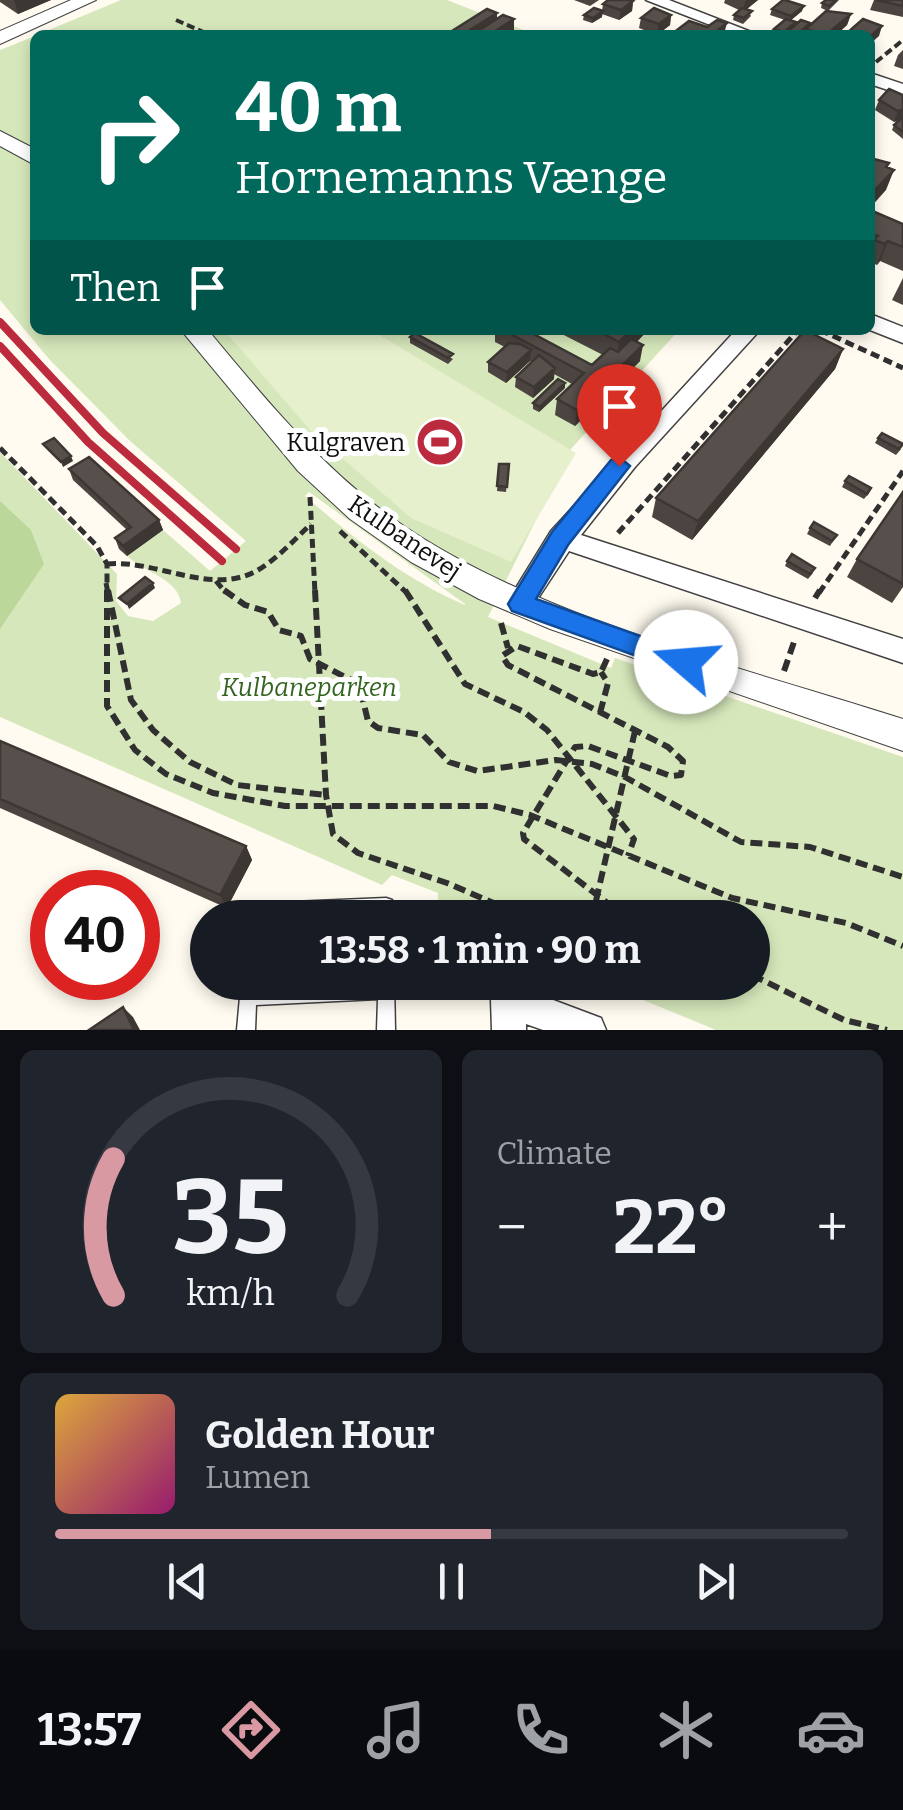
<!DOCTYPE html>
<meta charset="utf-8">
<style>
body{margin:0;font-family:Bitter,serif;background:#20242c;color:#f1f3f6;height:100vh;display:flex;flex-direction:column;font-size:38px;white-space:nowrap}
*{box-sizing:border-box;margin:0}
p{font-size:32px;color:#9ea1a6}
.icon{flex:none;width:55px;height:55px;fill:none;stroke:currentColor;stroke-width:2;stroke-linecap:round;stroke-linejoin:round}
.map{position:relative;height:1030px;overflow:hidden}
.side{display:flex;flex-direction:column;gap:20px;padding:20px;background:#0d0f14;flex:1}
.side>*{flex:none}
.banner{position:absolute;left:30px;top:30px;width:845px;height:305px;border-radius:15px;box-shadow:0 5px 15px #0003;background:#00695c;color:#fff;overflow:hidden}
.speed{position:absolute;left:30px;top:870px;display:flex;gap:20px;font-size:50px;font-weight:700;text-align:center}
.speed>*{display:grid;place-content:center;width:130px;height:130px;border-radius:50%;background:#171b24;box-shadow:0 5px 15px #0003;line-height:1}
.speed .limit{border:15px solid #d22;background:#fff;color:#111}
.pin{position:absolute;display:grid;place-items:center;width:85px;height:85px;color:#fff;margin:-102px -42px;border-radius:50% 50% 50% 0;rotate:-45deg;box-shadow:0 0 10px #0007}
.pin .icon{rotate:45deg}
.me{position:absolute;width:110px;margin:-55px;rotate:288deg;stroke-linejoin:round;filter:drop-shadow(0 0 8px #0008)}
.turn{display:flex;align-items:center;gap:35px;height:210px;padding:0 40px;font-size:45px}
.turn .icon{width:130px;height:130px;stroke-width:2.5}
.turn b{display:block;font-size:70px;line-height:85px}
.then{display:flex;align-items:center;height:95px;padding:0 40px;background:#0003;gap:20px;font-size:38px}
.big{font-size:75px;font-weight:700;line-height:1.1}
.side .card{flex:1;display:flex;flex-direction:column;justify-content:center;gap:15px;min-width:0;padding:0 35px;border-radius:15px;background:#20242c}
.side .dial{align-items:center;gap:0}
.dial svg{height:260px;overflow:visible;fill:none;stroke:#363941;stroke-width:7;stroke-linecap:round;text-anchor:middle}
.dial text{fill:#f1f3f6;stroke:none}
.song{display:flex;align-items:center;gap:30px}
.cover{width:120px;height:120px;border-radius:15px;background:linear-gradient(135deg,hsl(40 70% 55%),hsl(320 70% 35%))}
.played{height:10px;border-radius:5px;background:linear-gradient(90deg,#d999a3 55%,#363941 55%)}
.keys{display:flex;justify-content:space-around;direction:ltr}
.heat{display:flex;justify-content:space-between;align-items:center;font-size:55px;direction:ltr}
.side .tiles{flex:1;display:grid;gap:20px;grid-template-columns:1fr 1fr}
.card:last-child{grid-column:span 2}
.trip{position:absolute;left:190px;top:900px;width:580px;height:100px;border-radius:50px;background:#171b24;box-shadow:0 5px 15px #0003;font-weight:700;line-height:100px;text-align:center}
.tab-bar{display:flex;height:160px;justify-content:space-around;align-items:center;background:#090b0e;color:#9ea1a6}
.tab-bar .icon{width:70px;height:70px}
.tab-bar .selected{color:#d999a3}
.tab-bar b{font-size:45px;color:#f1f3f6}
.map>svg:first-child{display:block}
.green{fill:#d6e8bb;fill-rule:evenodd}
.forest{fill:#bbd89a}
.pitch{fill:#e6f0cc}
.lines{fill:none;stroke-linecap:round;stroke-linejoin:round}
.service-casing{stroke:#414141;stroke-width:3}
.minor-casing{stroke:#414141;stroke-width:3}
.tertiary-casing{stroke:#414141;stroke-width:2}
.path-far2{stroke:#303030;stroke-width:4;stroke-dasharray:8 4;stroke-linecap:butt}
.path-far1{stroke:#303030;stroke-width:5;stroke-dasharray:9 5;stroke-linecap:butt}
.path{stroke:#303030;stroke-width:6;stroke-dasharray:12 6;stroke-linecap:butt}
.service{fill:#fff;fill-rule:evenodd}
.minor{fill:#fff;fill-rule:evenodd}
.tertiary{fill:#fff;fill-rule:evenodd}
.rail{stroke:#bb2a3d;stroke-width:8}
.wall{fill:#4b4440}
.shaded-wall{fill:#3d3734}
.building{fill:#574f4b;stroke:#3d3734;stroke-width:2.5}
.route{fill:#1a73e8;stroke:#114b97;stroke-width:2.5}
.labels{text-anchor:middle;stroke-width:10;stroke-linejoin:round;paint-order:stroke}
.poi-label{font-size:25px;fill:#0e0e0e;stroke:#fff;text-anchor:end}
.street-label{font-size:25px;fill:#0e0e0e;stroke:#fff}
.park-label{font-size:25px;font-style:italic;fill:#346520;stroke:#fff}
</style>
<div class="map">
<svg width="903" height="1030" viewBox="0 0 903 1030">
<rect width="100%" height="100%" fill="#fffbf0"/>
<path class="green" d="M 121,0 L 447,0 L 536,35 L 37,35 Z
M 35,36 L 35,330 L 679,330 L 571,449 L 488,617 L 611,668 L 615,658 L 903,757 L 903,1030 L 716,1030 L 602,983 L 752,982 L 752,918 L 446,917 L 438,914 L 438,893 L 392,875 L 382,885 L 0,717 L 0,452 L 117,574 L 116,601 L 128,616 L 153,621 L 181,603 C 178,579 144,572 127,556 L 163,530 L 210,571 L 246,541 L 130,441 L 49,359 L 0,300 L 0,50 ZM 309,492 L 465,604 L 465,605 C 406,580 353,538 305,496 Z"/>
<path class="forest" d="M 0,501 L 31,530 L 44,564 L 0,629 Z"/>
<path class="pitch" d="M 224,330 L 371,330 L 576,453 L 511,562 L 411,518 L 310,430 Z"/>
<g class="lines">
<g class="service-casing">
<path id="service" d="M 386,898 L 392,900 L 394,918 L 378,918 L 378,914 L 291,918 L 286,916 L 284,910 L 286,904 L 292,902 Z
M 367,982 L 394,982 L 395,1030 L 377,1030 L 378,999 L 256,1005 L 255,1030 L 237,1030 L 240,997 L 242,991 L 248,989 Z"/>
</g>
<g class="minor-casing">
<path id="minor" d="M 646,0 L 669,0 L 759,35 L 736,35 Z
M 870,73 L 903,84 L 903,95 L 870,84 Z
M 870,314 L 903,327 L 903,343 L 870,330 Z
M 736,330 L 760,330 L 635,467 L 581,535 L 903,639 L 903,663 L 569,551 L 529,612 L 520,615 L 511,612 L 507,604 L 511,596 L 551,531 Z
M 508,983 L 601,1018 L 606,1030 L 543,1030 L 526,1024 L 526,1030 L 492,1030 L 491,1000 L 496,988 Z"/>
</g>
<g class="tertiary-casing">
<path id="tertiary" d="M 71,0 L 96,0 L 0,44 L 0,31 Z
M 0,131 L 35,149 L 35,165 L 0,146 Z
M 181,330 L 208,330 C 266,400 325,472 401,524 C 538,618 744,668 903,719 L 903,751 L 550,629 L 479,599 L 411,562 L 350,519 L 298,471 Z"/>
</g>
<path class="path-far2" d="M 176,20 L 210,35
M 876,62 L 903,40"/>
<path class="path-far1" d="M 820,330 L 903,368
M 0,448 L 97,546 L 107,564 L 107,593
M 310,497 L 315,593
M 340,531 L 407,593
M 618,533 L 798,330
M 107,564 C 157,559 211,597 258,570 C 278,558 294,540 311,524
M 216,581 L 226,593
M 106,583 L 108,593
M 819,593 L 903,471"/>
<path class="path" d="M 107,590 L 107,706 L 135,750 L 166,774 L 213,793 L 285,806 L 493,806 L 530,815 L 732,898 L 846,923 L 903,946
M 108,590 L 131,700 L 153,730 L 190,762 L 237,785 L 326,795
M 224,590 L 245,605 L 268,612 L 279,630 L 301,636 L 310,659 L 359,684 L 368,721 L 378,728 L 423,735 L 449,762 L 477,771 L 556,760 L 592,764 L 625,777 L 741,842 L 810,847 L 903,877
M 315,590 L 326,795 L 333,834 L 358,853 L 447,883 L 528,918
M 405,590 L 465,684 L 524,712 L 547,730 L 634,839 L 628,856
M 815,598 L 820,590
M 501,623 L 508,648
M 607,659 L 601,672 L 593,674 L 517,646 L 502,656 L 508,665 L 668,747 L 683,761 L 681,775 L 671,776 L 588,746 L 575,747 L 523,833 L 524,839 L 627,918
M 784,671 L 795,639
M 600,713 L 608,683 L 601,672
M 592,918 L 635,731
M 752,975 L 844,1020 L 887,1030"/>
<use href="#service" class="service"/>
<use href="#minor" class="minor"/>
<use href="#tertiary" class="tertiary"/>
<path class="rail" d="M 0,322 L 103,433 L 236,549
M 0,346 L 88,442 L 222,561"/>
</g>
<path class="wall" d="M 0,0 L 51,0 L 18,14 L 0,2 Z
M 574,0 L 599,0 L 590,6 Z
M 725,0 L 758,0 L 747,9 L 751,16 L 743,24 L 733,20 L 734,15 L 739,10 L 724,3 Z
M 826,0 L 839,0 L 828,11 L 821,8 L 822,3 Z
M 874,0 L 903,0 L 903,17 L 870,10 Z
M 633,1 L 632,11 L 619,20 L 602,14 L 602,17 L 592,23 L 583,20 L 584,15 L 602,11 L 603,4 Z
M 772,9 L 802,11 L 791,20 L 795,25 L 809,25 L 851,14 L 847,25 L 836,35 L 804,35 L 805,32 L 801,35 L 775,35 L 773,34 L 774,29 L 785,20 L 770,15 Z
M 671,15 L 670,25 L 657,35 L 639,28 L 641,18 Z
M 707,27 L 724,34 L 723,35 L 676,35 L 677,30 Z
M 903,50 L 903,69 L 894,66 L 898,55 Z
M 903,95 L 903,139 L 892,130 L 894,125 L 900,120 L 894,122 L 875,110 L 879,100 Z
M 870,210 L 903,224 L 903,271 L 880,261 L 877,265 L 870,262 Z
M 903,278 L 903,305 L 892,300 Z
M 495,330 L 526,330 L 592,365 L 603,355 L 554,330 L 648,330 L 637,342 L 640,361 L 575,426 L 555,415 L 557,399 L 572,384 L 554,374 L 554,379 L 533,398 L 515,387 L 516,377 L 532,362 L 530,361 L 506,383 L 488,372 L 488,362 L 505,347 L 495,342 Z
M 410,337 L 453,359 L 448,364 L 410,343 Z
M 843,349 L 835,369 L 692,540 L 652,517 L 656,498 Z
M 565,388 L 539,412 L 533,409 L 533,403 Z
M 878,438 L 901,449 L 896,455 L 875,443 Z
M 499,464 L 509,464 L 506,492 L 497,491 Z
M 69,469 L 159,520 L 163,530 L 127,556 L 119,549 L 115,538 L 127,530 L 73,480 Z
M 845,481 L 869,493 L 864,499 L 842,487 Z
M 903,492 L 903,587 L 892,603 L 847,577 L 857,559 Z
M 810,528 L 837,535 L 830,546 L 807,534 Z
M 787,561 L 813,573 L 808,579 L 785,566 Z
M 0,741 L 246,846 L 252,860 L 227,908 L 0,808 Z"/>
<path class="shaded-wall" d="M 14,0 L 51,0 L 18,14 Z
M 747,0 L 758,0 L 743,12 L 745,2 Z
M 633,1 L 632,11 L 619,20 L 621,10 Z
M 804,6 L 802,11 L 790,21 L 791,16 Z
M 603,11 L 602,17 L 592,23 L 593,18 Z
M 497,13 L 497,23 L 478,35 L 462,35 Z
M 851,14 L 847,25 L 836,35 L 826,35 Z
M 671,15 L 670,25 L 657,35 L 659,24 Z
M 514,19 L 514,30 L 505,35 L 489,35 Z
M 727,23 L 724,34 L 713,35 L 713,34 Z
M 882,26 L 879,36 L 870,44 L 870,37 Z
M 903,109 L 903,118 L 894,122 L 898,111 Z
M 889,163 L 882,182 L 894,170 L 886,190 L 870,208 L 870,195 Z
M 888,241 L 880,261 L 877,265 L 885,244 Z
M 631,330 L 648,330 L 616,362 L 619,342 Z
M 643,345 L 640,361 L 575,426 L 577,410 Z
M 843,349 L 835,369 L 692,540 L 698,521 Z
M 531,350 L 530,361 L 506,383 L 507,372 Z
M 555,368 L 554,379 L 533,398 L 534,387 Z
M 565,383 L 565,388 L 539,412 L 540,407 Z
M 71,456 L 73,461 L 63,467 L 61,462 Z
M 159,520 L 163,530 L 127,556 L 123,546 Z
M 153,583 L 155,588 L 129,609 L 127,604 Z
M 246,846 L 252,860 L 227,908 L 220,895 Z
M 123,1007 L 133,1017 L 140,1030 L 134,1030 Z"/>
<path class="building" d="M 608,0 L 630,0 L 633,1 L 621,10 L 603,4 Z
M 783,0 L 785,0 L 804,6 L 791,16 L 772,9 Z
M 826,0 L 836,0 L 829,6 L 822,3 Z
M 876,0 L 903,0 L 903,6 Z
M 594,8 L 603,11 L 593,18 L 584,15 Z
M 654,8 L 671,15 L 659,24 L 641,18 Z
M 742,8 L 752,11 L 744,18 L 734,15 Z
M 487,9 L 497,13 L 462,35 L 452,31 Z
M 826,11 L 851,14 L 826,35 L 806,29 Z
M 503,15 L 514,19 L 489,35 L 472,35 Z
M 786,19 L 796,22 L 784,32 L 774,29 Z
M 863,19 L 882,26 L 870,37 L 870,35 L 852,35 L 847,33 Z
M 717,20 L 727,23 L 713,34 L 677,30 L 689,21 L 707,27 Z
M 801,20 L 810,23 L 797,35 L 786,33 Z
M 889,89 L 903,95 L 903,109 L 898,111 L 879,100 Z
M 903,117 L 903,132 L 894,125 Z
M 870,158 L 889,163 L 886,167 L 894,170 L 870,195 Z
M 870,210 L 903,224 L 903,247 L 888,241 L 885,244 L 874,240 L 878,236 L 870,233 Z
M 503,330 L 526,330 L 592,365 L 610,348 L 618,352 L 631,339 L 643,345 L 577,410 L 557,399 L 584,373 Z
M 596,330 L 631,330 L 619,342 Z
M 805,330 L 843,349 L 698,521 L 656,498 Z
M 415,333 L 453,354 L 448,358 L 410,337 Z
M 509,343 L 520,344 L 531,350 L 507,372 L 488,362 Z
M 539,355 L 555,368 L 534,387 L 516,377 Z
M 558,379 L 565,383 L 540,407 L 533,403 Z
M 882,433 L 903,444 L 899,449 L 878,438 Z
M 54,438 L 71,456 L 61,462 L 43,444 Z
M 89,457 L 159,520 L 123,546 L 115,538 L 131,527 L 69,469 Z
M 499,464 L 509,464 L 507,487 L 497,486 Z
M 849,476 L 871,488 L 867,494 L 845,481 Z
M 903,492 L 903,584 L 857,559 Z
M 814,522 L 837,535 L 832,541 L 810,528 Z
M 792,554 L 815,568 L 810,574 L 787,561 Z
M 145,577 L 153,583 L 127,604 L 119,598 Z
M 0,741 L 246,846 L 220,895 L 0,799 Z
M 123,1007 L 134,1030 L 89,1030 Z"/>
<path class="route" d="M 619,457 L 630,466 L 626,471 L 568,545 L 536,599 L 694,655 L 698,662 L 694,670 L 686,674 L 512,611 L 508,604 L 552,532 L 611,460 Z"/>
<defs>
<g id="stadium-disc" transform="scale(2.5)"><circle r="9.5" fill="#bb2a3d" stroke="#fff"/><path d="M0-5a6.5 5 0 1 0 0 10a6.5 5 0 1 0 0-10ZM-3.5-1.8h7v3.6h-7Z" fill="#fff"/></g>
</defs>
<g fill-rule="evenodd">
<use href="#stadium-disc" x="440" y="442"/>
</g>
<g class="labels">
<g class="poi-label">
<text x="405" y="451">Kulgraven</text>
</g>
<g class="street-label">
<text transform="translate(405 537) rotate(34)" y="9">Kulbanevej</text>
</g>
<g class="park-label">
<text x="309" y="696">Kulbaneparken</text>
</g>
</g>
</svg>
<div class="speed"><div class="limit">40</div></div>
<div class="pin" style="left:619px;top:466px;background:#d93025"><svg class="icon" aria-label="arrive" viewBox="0 0 24 24"><path d="M6 21V4h12l-3 4 3 4H6"/></svg></div>
<svg class="me" style="left:686px;top:662px" viewBox="-20 -20 40 40"><circle r="19" fill="#fff"/><path d="M0-13L10 11 0 6-10 11z" fill="#1a73e8"/></svg>
<div class="trip">13:58 · 1 min · 90 m</div>
<div class="banner">
<div class="turn"><svg class="icon" aria-label="right" viewBox="0 0 24 24"><path d="M7 20v-9h11M14 6l5 5-5 5"/></svg><div><b>40 m</b>Hornemanns Vænge</div></div>
<div class="then">Then<svg class="icon" aria-label="arrive" viewBox="0 0 24 24"><path d="M6 21V4h12l-3 4 3 4H6"/></svg></div>
</div>
</div>
<section class="side">
<div class="tiles">
<div class="card dial"><svg viewBox="0 0 100 80">
<path d="M14 69A42 42 0 1 1 86 69"/>
<path d="M14 69A42 42 0 0 1 14 27" stroke="#d999a3"/>
<text x="50" y="56" font-size="32" font-weight="700">35</text>
<text x="50" y="72" font-size="11">km/h</text>
</svg></div>
<div class="card"><p>Climate</p>
<div class="heat"><a>−</a><b class="big">22°</b><a>+</a></div>
</div>
<div class="card">
<div class="song"><i class="cover"></i><div><b>Golden Hour</b><p>Lumen</p></div></div>
<div class="played"></div>
<div class="keys"><svg class="icon" aria-label="previous" viewBox="0 0 24 24"><path d="M18 5L8 12l10 7zM5 5v14"/></svg><svg class="icon" aria-label="pause" viewBox="0 0 24 24"><path d="M8 5v14M16 5v14"/></svg><svg class="icon" aria-label="next" viewBox="0 0 24 24"><path d="M6 5l10 7-10 7zM19 5v14"/></svg></div>
</div>
</div>
</section>
<nav class="tab-bar">
<b>13:57</b>
<svg class="icon selected" aria-label="directions" viewBox="0 0 24 24"><path d="M12 3l9 9-9 9-9-9zM9 14v-3h6M13 9l2 2-2 2"/></svg>
<svg class="icon" aria-label="music" viewBox="0 0 24 24"><path d="M9 18V5l10-2v13"/><circle cx="6" cy="18" r="3"/><circle cx="16" cy="16" r="3"/></svg>
<svg class="icon" aria-label="phone" viewBox="0 0 24 24"><path d="M5 4h4l2 5-3 2q2 4 5 5l2-3 5 2v4C11 20 4 13 5 4z"/></svg>
<svg class="icon" aria-label="climate" viewBox="0 0 24 24"><path d="M12 3v18M4 7l16 10M4 17L20 7"/></svg>
<svg class="icon" aria-label="car" viewBox="0 0 24 24"><path d="M5 17H2v-5l4-1 3-4h7l3 4 3 1v5h-3M9 17h6M6 11h13"/><circle cx="7" cy="17" r="2"/><circle cx="17" cy="17" r="2"/></svg>
</nav>
